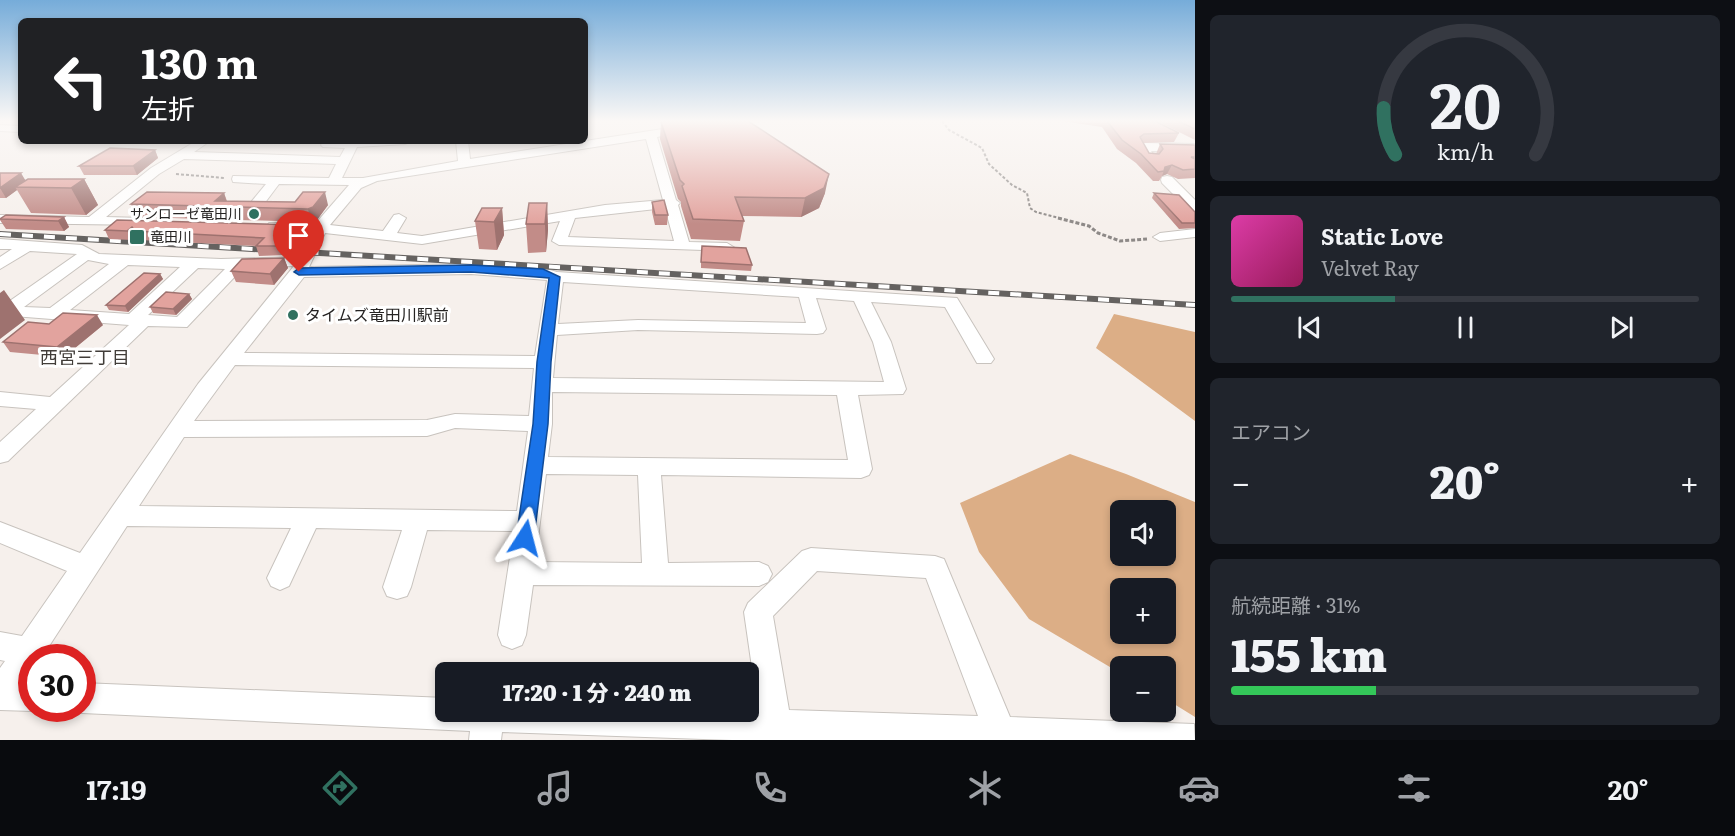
<!DOCTYPE html>
<html lang="ja">
<meta charset="utf-8">
<style>
body{margin:0;font-family:Literata,"Noto Sans JP",serif;background:#20242c;color:#f1f3f6;height:100vh;display:flex;flex-direction:column;font-size:22px;white-space:nowrap}
*{box-sizing:border-box;margin:0}
p{font-size:20px;color:#9ea1a6}
.icon{flex:none;width:33px;height:33px;fill:none;stroke:currentColor;stroke-width:2;stroke-linecap:round;stroke-linejoin:round}
.map{position:relative;flex:1;overflow:hidden}
.panel{display:flex;flex-direction:column;gap:15px;padding:15px;background:#0d0f14;width:540px}
.panel>*{flex:none}
.guide{position:absolute;left:18px;top:18px;width:570px;height:126px;border-radius:9px;box-shadow:0 3px 9px #0003;background:#202124;color:#fff;overflow:hidden}
.controls{position:absolute;left:1110px;top:500px;display:grid;gap:12px}
.controls a{display:grid;place-items:center;width:66px;height:66px;border-radius:9px;background:#171b24;box-shadow:0 3px 9px #0003;font-size:30px}
.speed{position:absolute;left:18px;top:644px;display:flex;gap:12px;font-size:30px;font-weight:700;text-align:center}
.speed>*{display:grid;place-content:center;width:78px;height:78px;border-radius:50%;background:#171b24;box-shadow:0 3px 9px #0003;line-height:1}
.speed .limit{border:9px solid #d22;background:#fff;color:#111}
.pin{position:absolute;display:grid;place-items:center;width:51px;height:51px;color:#fff;margin:-62px -26px;border-radius:50% 50% 50% 0;rotate:-45deg;box-shadow:0 0 6px #0007}
.pin .icon{rotate:45deg}
.me{position:absolute;width:66px;margin:-33px;rotate:9deg;stroke-linejoin:round;filter:drop-shadow(0 0 4px #0008)}
.turn{display:flex;align-items:center;gap:21px;height:126px;padding:0 24px;font-size:27px}
.turn .icon{width:78px;height:78px;stroke-width:2.5}
.turn b{display:block;font-size:42px;line-height:51px}
.big{font-size:45px;font-weight:800;line-height:1.1}
.panel .card{flex:1;display:flex;flex-direction:column;justify-content:center;gap:9px;min-width:0;padding:0 21px;border-radius:9px;background:#20242c}
.panel .dial{align-items:center;gap:0}
.dial svg{height:156px;overflow:visible;fill:none;stroke:#363941;stroke-width:7;stroke-linecap:round;text-anchor:middle}
.dial text{fill:#f1f3f6;stroke:none}
.song{display:flex;align-items:center;gap:18px}
.cover{width:72px;height:72px;border-radius:9px;background:linear-gradient(135deg,hsl(320 70% 55%),hsl(330 70% 35%))}
.played{height:6px;border-radius:3px;background:linear-gradient(90deg,#307160 35%,#363941 35%)}
.keys{display:flex;justify-content:space-around;direction:ltr}
.heat{display:flex;justify-content:space-between;align-items:center;font-size:33px;direction:ltr}
.charge{height:9px;border-radius:4px;background:linear-gradient(90deg,#34c759 31%,#363941 0)}
.trip{position:absolute;left:435px;top:662px;width:324px;height:60px;border-radius:9px;background:#171b24;box-shadow:0 3px 9px #0003;font-weight:800;line-height:60px;text-align:center}
.dock{display:flex;height:96px;justify-content:space-around;align-items:center;background:#090b0e;color:#9ea1a6}
.dock .icon{width:42px;height:42px}
.dock .active{color:#307160}
.dock b{font-size:27px;color:#f1f3f6}
main{display:flex;flex:1;min-height:0}
.map>svg:first-child{display:block}
.forest{fill:#dcae86;fill-rule:evenodd}
.lines{fill:none;stroke-linecap:round;stroke-linejoin:round}
.street-casing{stroke:#c8c3be;stroke-width:2}
.path-far1{stroke:#8d8987;stroke-width:2;stroke-dasharray:3 2;stroke-linecap:butt}
.path{stroke:#8d8987;stroke-width:3;stroke-dasharray:4 2;stroke-linecap:butt}
.street{fill:#fff;fill-rule:evenodd}
.rail-casing{stroke:#656260;stroke-width:6}
.rail{stroke:#fff;stroke-width:4;stroke-dasharray:11;stroke-linecap:butt}
.wall{fill:#c28c88}
.shaded-wall{fill:#9e726f}
.building{fill:#e2a39e;stroke:#9e726f;stroke-width:1.5}
.route{fill:#1a73e8;stroke:#114b97;stroke-width:1.5}
.poi-dot{fill:#307160;stroke:#fff;stroke-width:2}
.labels{text-anchor:middle;stroke-width:6;stroke-linejoin:round;paint-order:stroke}
.far-poi-label{font-size:14px;fill:#252322;stroke:#fff;text-anchor:end}
.poi-label{font-size:16px;fill:#252322;stroke:#fff;text-anchor:start}
.neighbourhood-label{font-size:18px;fill:#413d39;stroke:#fff}
</style>
<main>
<div class="map">
<svg width="1195" height="740" viewBox="0 0 1195 740">
<rect width="100%" height="100%" fill="#f6f0ec"/>
<path class="forest" d="M 1114,314 L 1195,332 L 1195,421 L 1096,348 Z
M 1070,454 L 1126,474 L 1195,502 L 1195,717 L 1166,699 L 1166,666 L 1120,666 L 1120,673 L 1029,619 L 979,552 L 960,503 ZM 1120,510 L 1166,510 L 1166,555 L 1120,555 ZM 1120,588 L 1166,588 L 1166,633 L 1120,633 Z"/>
<g class="lines">
<g class="street-casing">
<path id="street" d="M 714,121 L 735,121 L 730,124 L 657,137 L 676,200 L 680,203 L 678,205 L 689,242 L 727,243 L 735,248 L 732,251 L 559,245 L 552,241 L 560,221 L 422,244 L 325,233 L 309,267 L 471,264 L 543,268 L 557,272 L 957,298 L 994,359 L 991,363 L 977,363 L 945,307 L 871,302 L 891,342 L 906,389 L 903,394 L 858,395 L 872,469 L 869,475 L 861,478 L 661,475 L 668,563 L 759,562 L 768,566 L 772,574 L 768,582 L 759,586 L 533,585 L 526,635 L 522,645 L 512,649 L 502,645 L 498,635 L 514,531 L 427,530 L 411,587 L 407,596 L 397,599 L 387,596 L 383,587 L 402,530 L 316,528 L 289,586 L 280,590 L 271,586 L 267,578 L 291,528 L 127,526 L 42,657 L 32,657 L 32,673 L 27,680 L 32,681 L 32,708 L 40,708 L 32,711 L 0,710 L 0,668 L 5,661 L 0,660 L 0,632 L 22,636 L 67,571 L 0,543 L 0,522 L 80,553 L 198,384 L 294,266 L 243,268 L 187,327 L 148,326 L 8,461 L 0,463 L 0,442 L 36,409 L 0,406 L 0,392 L 50,397 L 129,325 L 0,315 L 0,305 L 4,305 L 77,254 L 30,251 L 0,269 L 0,257 L 12,249 L 0,249 L 0,239 L 82,245 L 99,254 L 124,255 L 221,259 L 299,257 L 311,232 L 274,230 L 267,226 L 269,223 L 316,223 L 349,185 L 279,184 L 264,204 L 259,205 L 252,201 L 266,184 L 233,182 L 232,179 L 233,176 L 329,178 L 336,164 L 184,159 L 159,174 L 106,217 L 143,218 L 150,222 L 148,225 L 0,223 L 0,215 L 89,217 L 151,168 L 196,141 L 210,141 L 194,152 L 340,157 L 345,148 L 323,147 L 321,145 L 324,141 L 411,141 L 405,144 L 357,147 L 342,178 L 363,178 L 458,161 L 456,141 L 468,141 L 470,159 ZM 646,139 L 663,200 L 605,205 L 422,236 L 397,233 L 406,218 L 399,214 L 394,215 L 383,231 L 330,225 L 361,188 L 377,181 ZM 665,208 L 674,241 L 568,237 L 575,218 ZM 88,260 L 109,264 L 50,308 L 24,307 ZM 128,265 L 180,267 L 129,314 L 70,310 ZM 198,268 L 225,269 L 177,317 L 148,315 ZM 471,274 L 547,280 L 535,356 L 244,353 L 304,277 ZM 563,282 L 799,297 L 806,323 L 638,320 L 558,324 ZM 816,298 L 854,301 L 873,342 L 884,382 L 553,378 L 557,335 L 638,330 L 817,334 L 823,333 L 826,329 ZM 235,365 L 534,368 L 529,416 L 455,414 L 427,420 L 194,421 ZM 552,392 L 837,395 L 848,460 L 548,457 L 552,424 ZM 455,428 L 528,431 L 517,511 L 139,506 L 184,437 L 427,436 ZM 546,474 L 638,475 L 642,563 L 535,562 Z
M 0,125 L 21,126 L 21,132 L 0,131 Z
M 1143,143 L 1195,144 L 1195,152 L 1151,151 L 1156,158 L 1150,162 L 1146,161 L 1137,147 Z
M 1167,176 L 1172,177 L 1195,200 L 1195,212 L 1190,211 L 1162,183 L 1161,180 L 1162,177 Z
M 1195,229 L 1195,237 L 1160,241 L 1153,237 L 1160,233 Z
M 811,548 L 935,556 L 944,559 L 1010,717 L 1194,724 L 1195,740 L 732,740 L 502,732 L 501,740 L 469,740 L 470,731 L 82,713 L 71,708 L 82,708 L 82,683 L 446,698 L 446,711 L 748,711 L 748,709 L 758,709 L 744,612 L 748,603 L 802,551 ZM 817,571 L 926,578 L 978,716 L 789,710 L 773,616 Z"/>
</g>
<path class="path-far1" d="M 942,121 L 949,130 L 982,148 L 989,164 L 1012,185 L 1027,193 L 1030,208 L 1036,212 L 1063,219
M 176,174 L 225,178"/>
<path class="path" d="M 1058,218 L 1089,226 L 1098,233 L 1120,241 L 1147,239"/>
<use href="#street" class="street"/>
<g class="rail-casing">
<path id="rail" d="M 0,234 L 1195,305"/>
</g>
<use href="#rail" class="rail"/>
</g>
<path class="wall" d="M 1062,121 L 1155,121 L 1179,133 L 1174,142 L 1143,143 L 1149,153 L 1156,154 L 1160,144 L 1195,145 L 1195,178 L 1178,179 L 1167,174 L 1162,176 L 1159,181 L 1153,181 L 1136,163 L 1117,149 L 1102,127 Z
M 1157,121 L 1195,121 L 1195,140 Z
M 661,122 L 825,193 L 819,208 L 801,217 L 742,216 L 744,221 L 740,241 L 691,239 L 681,206 L 681,202 L 678,199 L 660,139 Z
M 155,150 L 158,158 L 137,175 L 84,175 L 79,166 Z
M 0,173 L 26,180 L 84,179 L 98,205 L 86,215 L 31,213 L 17,190 L 6,198 L 0,198 Z
M 224,193 L 227,201 L 328,205 L 317,220 L 311,222 L 137,217 L 131,204 Z
M 1154,193 L 1195,212 L 1195,228 L 1179,229 L 1152,198 Z
M 652,202 L 668,215 L 667,225 L 655,225 L 652,212 Z
M 547,203 L 548,230 L 546,252 L 528,253 L 526,224 Z
M 502,208 L 504,235 L 497,250 L 479,249 L 475,221 Z
M 64,217 L 69,227 L 64,231 L 6,229 L 0,220 L 0,219 Z
M 117,220 L 301,234 L 286,255 L 259,256 L 256,246 L 140,240 L 137,236 L 132,240 L 109,239 L 105,230 Z
M 701,252 L 752,265 L 751,271 L 701,268 Z
M 284,258 L 288,268 L 274,285 L 236,282 L 231,271 Z
M 160,274 L 163,279 L 128,312 L 109,310 L 106,305 Z
M 189,294 L 192,299 L 176,315 L 153,313 L 150,307 Z
M 49,324 L 103,325 L 64,357 L 10,352 L 3,342 Z"/>
<path class="shaded-wall" d="M 155,150 L 158,158 L 137,175 L 133,166 Z
M 1172,165 L 1167,174 L 1162,176 L 1165,167 Z
M 21,173 L 27,183 L 15,187 L 17,190 L 6,198 L 0,188 Z
M 829,174 L 825,193 L 819,208 L 801,217 L 805,198 Z
M 84,179 L 98,205 L 86,215 L 71,188 Z
M 325,192 L 328,205 L 317,220 L 311,222 L 308,209 Z
M 224,193 L 228,206 L 215,201 Z
M 547,203 L 548,230 L 546,252 L 545,224 Z
M 502,208 L 504,235 L 497,250 L 494,222 Z
M 64,217 L 69,227 L 64,231 L 58,221 Z
M 298,225 L 301,234 L 286,255 L 283,246 Z
M 132,227 L 137,236 L 132,240 L 127,231 Z
M 284,258 L 288,268 L 274,285 L 270,274 Z
M 160,274 L 163,279 L 128,312 L 125,306 Z
M 4,290 L 25,320 L 0,339 L 0,293 Z
M 189,294 L 192,299 L 176,315 L 173,309 Z
M 97,315 L 103,325 L 64,357 L 57,347 Z"/>
<path class="building" d="M 668,121 L 748,121 L 829,174 L 824,188 L 805,198 L 735,197 L 744,221 L 693,219 L 682,186 L 684,184 L 680,180 L 661,122 Z
M 1107,121 L 1155,121 L 1179,133 L 1144,134 L 1140,137 L 1149,153 L 1159,154 L 1163,149 L 1160,144 L 1195,145 L 1195,157 L 1191,157 L 1195,159 L 1195,169 L 1183,170 L 1172,165 L 1165,167 L 1164,171 L 1158,172 L 1141,154 L 1122,140 Z
M 1178,121 L 1195,121 L 1195,129 Z
M 110,148 L 155,150 L 133,166 L 79,166 Z
M 0,173 L 21,173 L 0,188 Z
M 28,179 L 84,179 L 71,188 L 15,187 Z
M 147,192 L 224,193 L 215,201 L 295,202 L 303,192 L 325,192 L 313,207 L 308,209 L 131,204 Z
M 1154,193 L 1179,195 L 1195,212 L 1195,223 L 1182,223 Z
M 664,200 L 668,215 L 655,215 L 652,202 Z
M 529,203 L 547,203 L 545,224 L 526,224 Z
M 482,208 L 502,208 L 494,222 L 475,221 Z
M 6,215 L 64,217 L 58,221 L 0,219 Z
M 117,220 L 298,225 L 283,246 L 256,246 L 264,238 L 135,231 L 132,227 L 127,231 L 105,230 Z
M 702,246 L 746,248 L 752,265 L 701,262 Z
M 284,258 L 270,274 L 231,271 L 242,259 Z
M 144,273 L 160,274 L 125,306 L 106,305 Z
M 166,292 L 189,294 L 173,309 L 150,307 Z
M 63,313 L 97,315 L 57,347 L 3,342 L 28,322 L 49,324 Z"/>
<linearGradient id="sky" x2="0" y2="1"><stop stop-color="#76acd9"/><stop offset="0.54" stop-color="#fbf8f6"/><stop offset="1" stop-color="#fbf8f6" stop-opacity="0"/></linearGradient>
<rect width="1195" height="224" fill="url(#sky)"/>
<path class="route" d="M 471,265 L 543,269 L 560,277 L 551,362 L 548,424 L 534,538 L 531,544 L 525,546 L 519,544 L 516,538 L 533,424 L 537,362 L 549,278 L 471,272 L 299,275 L 294,272 L 299,268 Z"/>
<g class="poi-dot">
<circle cx="254" cy="214" r="6"/>
<rect x="129" y="229" width="16" height="16" rx="3"/>
<circle cx="293" cy="315" r="6"/>
</g>
<g class="labels">
<g class="far-poi-label">
<text x="242" y="219">サンローゼ竜田川</text>
<text x="150" y="242" text-anchor="start">竜田川</text>
</g>
<g class="poi-label">
<text x="305" y="321">タイムズ竜田川駅前</text>
</g>
<g class="neighbourhood-label">
<text x="85" y="364">西宮三丁目</text>
</g>
</g>
</svg>
<div class="controls">
<a><svg class="icon" aria-label="sound" viewBox="0 0 24 24"><path d="M4 9h4l5-4v14l-5-4H4zM17 9q2 3 0 6"/></svg></a>
<a>+</a>
<a>−</a>
</div>
<div class="speed"><div class="limit">30</div></div>
<div class="pin" style="left:299px;top:272px;background:#d93025"><svg class="icon" aria-label="arrive" viewBox="0 0 24 24"><path d="M6 21V4h12l-3 4 3 4H6"/></svg></div>
<svg class="me" style="left:525px;top:538px" viewBox="-20 -20 40 40"><path d="M0-17L14 15 0 8-14 15z" fill="#1a73e8" stroke="#fff" stroke-width="4"/></svg>
<div class="trip">17:20 · 1 分 · 240 m</div>
<div class="guide">
<div class="turn"><svg class="icon" aria-label="left" viewBox="0 0 24 24"><path d="M17 20v-9H6M10 6l-5 5 5 5"/></svg><div><b>130 m</b>左折</div></div>
</div>
</div>
<section class="panel">
<div class="card dial"><svg viewBox="0 0 100 80">
<path d="M14 69A42 42 0 1 1 86 69"/>
<path d="M14 69A42 42 0 0 1 8 45" stroke="#307160"/>
<text x="50" y="56" font-size="32" font-weight="700">20</text>
<text x="50" y="72" font-size="11">km/h</text>
</svg></div>
<div class="card">
<div class="song"><i class="cover"></i><div><b>Static Love</b><p>Velvet Ray</p></div></div>
<div class="played"></div>
<div class="keys"><svg class="icon" aria-label="previous" viewBox="0 0 24 24"><path d="M18 5L8 12l10 7zM5 5v14"/></svg><svg class="icon" aria-label="pause" viewBox="0 0 24 24"><path d="M8 5v14M16 5v14"/></svg><svg class="icon" aria-label="next" viewBox="0 0 24 24"><path d="M6 5l10 7-10 7zM19 5v14"/></svg></div>
</div>
<div class="card"><p>エアコン</p>
<div class="heat"><a>−</a><b class="big">20°</b><a>+</a></div>
</div>
<div class="card"><p>航続距離 · 31%</p><b class="big">155 km</b><div class="charge"></div></div>
</section>
</main>
<nav class="dock">
<b>17:19</b>
<svg class="icon active" aria-label="directions" viewBox="0 0 24 24"><path d="M12 3l9 9-9 9-9-9zM9 14v-3h6M13 9l2 2-2 2"/></svg>
<svg class="icon" aria-label="music" viewBox="0 0 24 24"><path d="M9 18V5l10-2v13"/><circle cx="6" cy="18" r="3"/><circle cx="16" cy="16" r="3"/></svg>
<svg class="icon" aria-label="phone" viewBox="0 0 24 24"><path d="M5 4h4l2 5-3 2q2 4 5 5l2-3 5 2v4C11 20 4 13 5 4z"/></svg>
<svg class="icon" aria-label="climate" viewBox="0 0 24 24"><path d="M12 3v18M4 7l16 10M4 17L20 7"/></svg>
<svg class="icon" aria-label="car" viewBox="0 0 24 24"><path d="M5 17H2v-5l4-1 3-4h7l3 4 3 1v5h-3M9 17h6M6 11h13"/><circle cx="7" cy="17" r="2"/><circle cx="17" cy="17" r="2"/></svg>
<svg class="icon" aria-label="filters" viewBox="0 0 24 24"><path d="M4 7h16M4 17h16"/><circle cx="9" cy="7" r="2"/><circle cx="15" cy="17" r="2"/></svg>
<b>20°</b>
</nav>
